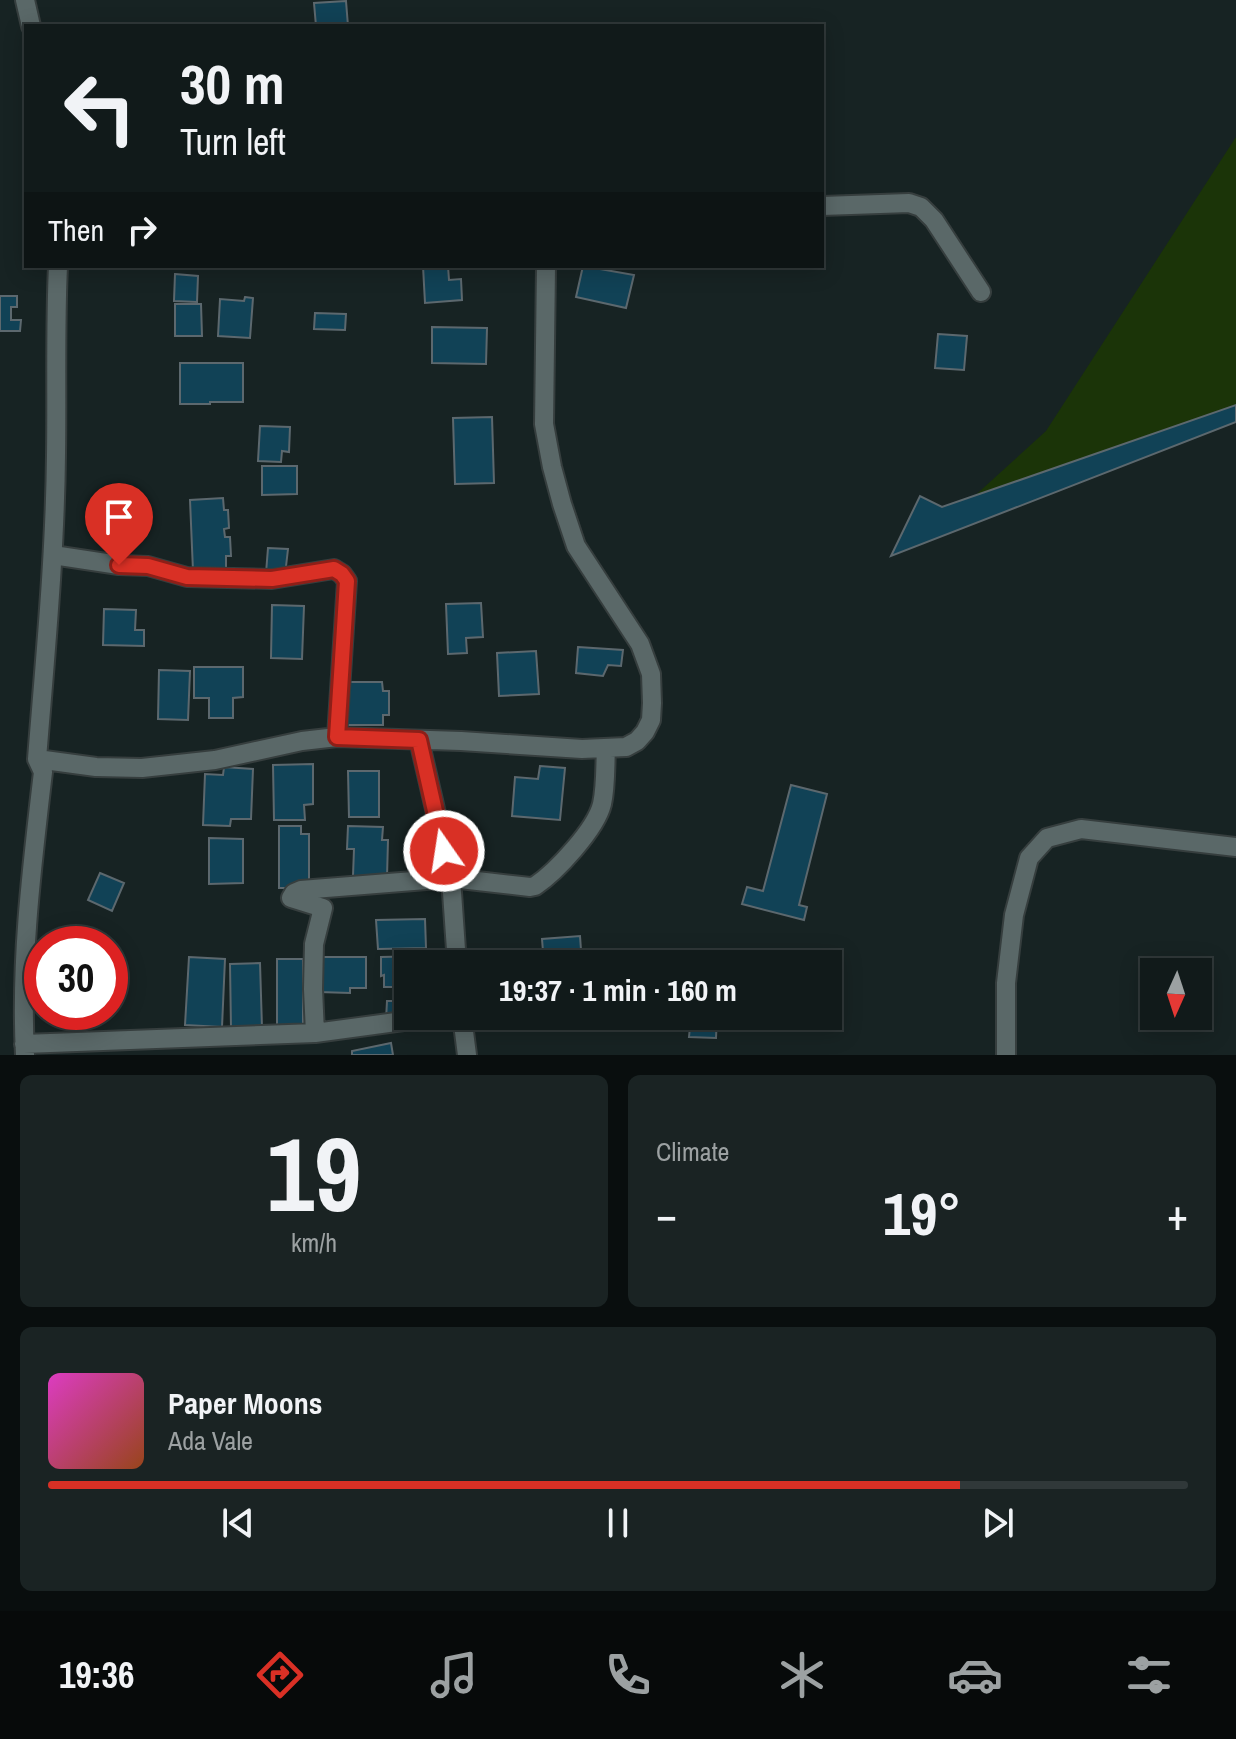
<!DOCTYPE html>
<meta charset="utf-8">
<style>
body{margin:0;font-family:"Archivo Narrow",sans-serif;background:#1a2323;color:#f1f3f6;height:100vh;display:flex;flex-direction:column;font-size:30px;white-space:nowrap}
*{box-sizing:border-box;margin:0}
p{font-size:26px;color:#9ca1a2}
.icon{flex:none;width:44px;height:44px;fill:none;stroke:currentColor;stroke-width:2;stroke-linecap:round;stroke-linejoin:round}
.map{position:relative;height:1055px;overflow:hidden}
.details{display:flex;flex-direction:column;gap:20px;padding:20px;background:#090e0e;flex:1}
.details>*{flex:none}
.guide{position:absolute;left:24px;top:24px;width:800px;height:244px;border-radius:0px;box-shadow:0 4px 20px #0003,0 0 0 2px #303839;background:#111a1a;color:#f1f3f6;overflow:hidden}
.needle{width:52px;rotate:183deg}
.buttons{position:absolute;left:1140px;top:958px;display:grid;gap:16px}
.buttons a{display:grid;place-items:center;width:72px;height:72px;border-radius:0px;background:#111a1a;box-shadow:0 4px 20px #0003,0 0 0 2px #303839;font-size:40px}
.speed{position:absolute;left:24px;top:926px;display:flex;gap:16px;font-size:40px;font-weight:700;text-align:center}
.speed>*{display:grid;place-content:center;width:104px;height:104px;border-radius:50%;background:#111a1a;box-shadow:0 4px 20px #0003,0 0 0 2px #303839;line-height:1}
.speed .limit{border:12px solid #d22;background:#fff;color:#111}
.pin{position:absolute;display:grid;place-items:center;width:68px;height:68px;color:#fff;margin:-82px -34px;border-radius:50% 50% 50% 0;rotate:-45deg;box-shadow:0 0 8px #0007}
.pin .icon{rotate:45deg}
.me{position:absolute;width:88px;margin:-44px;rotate:347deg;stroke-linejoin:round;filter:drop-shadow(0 0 6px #0008)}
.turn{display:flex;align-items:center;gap:28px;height:168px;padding:0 24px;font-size:36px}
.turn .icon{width:104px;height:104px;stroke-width:2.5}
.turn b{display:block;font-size:56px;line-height:68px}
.then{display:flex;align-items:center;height:76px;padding:0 24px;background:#0003;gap:16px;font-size:30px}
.big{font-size:60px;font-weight:700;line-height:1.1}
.details .widget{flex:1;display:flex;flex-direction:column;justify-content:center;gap:12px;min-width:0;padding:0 28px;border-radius:12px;background:#1a2323}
.details .dial{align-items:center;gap:0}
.dial b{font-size:104px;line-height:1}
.song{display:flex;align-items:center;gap:24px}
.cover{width:96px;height:96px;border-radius:12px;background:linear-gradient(135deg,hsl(310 70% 55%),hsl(20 70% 35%))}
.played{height:8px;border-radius:4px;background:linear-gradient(90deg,#d93025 80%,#303839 80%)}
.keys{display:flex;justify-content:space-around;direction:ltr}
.heat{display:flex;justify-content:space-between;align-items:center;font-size:44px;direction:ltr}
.details .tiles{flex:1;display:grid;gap:20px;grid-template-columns:1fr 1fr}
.widget:last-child{grid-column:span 2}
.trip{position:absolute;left:394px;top:950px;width:448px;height:80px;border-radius:0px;background:#111a1a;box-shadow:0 4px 20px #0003,0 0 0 2px #303839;font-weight:700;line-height:80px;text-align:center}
.tab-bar{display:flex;height:128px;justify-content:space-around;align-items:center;background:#070a0a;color:#9ca1a2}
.tab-bar .icon{width:56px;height:56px}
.tab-bar .active{color:#d93025}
.tab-bar b{font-size:36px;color:#f1f3f6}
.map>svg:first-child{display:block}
.green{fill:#1b3408}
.building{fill:#114256;stroke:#5c686e;stroke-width:2}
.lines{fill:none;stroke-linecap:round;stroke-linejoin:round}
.street-casing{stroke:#363e3e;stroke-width:22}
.street{stroke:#5a6868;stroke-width:18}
.route-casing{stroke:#8d1f18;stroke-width:20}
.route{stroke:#d93025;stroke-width:14}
</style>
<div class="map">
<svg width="1236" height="1055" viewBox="0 0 1236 1055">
<rect width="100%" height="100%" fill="#172323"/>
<path class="green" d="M 1236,137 L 1236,415 L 947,521 L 1046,431 Z"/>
<path class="building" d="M 346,1 L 348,26 L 316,26 L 314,3 Z
M 423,266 L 448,266 L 449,280 L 461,279 L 462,300 L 425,303 Z
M 583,266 L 634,275 L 626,308 L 576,297 Z
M 175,274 L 198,276 L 197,302 L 174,301 Z
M 0,296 L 17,296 L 17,307 L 11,307 L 11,320 L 21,320 L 20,331 L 0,331 Z
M 245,297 L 253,298 L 250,338 L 218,336 L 220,299 L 244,301 Z
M 175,304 L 201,304 L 202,336 L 175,336 Z
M 315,313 L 346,314 L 345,330 L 314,329 Z
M 432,327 L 487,328 L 486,364 L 432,363 Z
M 938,334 L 967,336 L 964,370 L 935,368 Z
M 180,363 L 243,363 L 243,402 L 210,402 L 210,404 L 180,404 Z
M 1236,405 L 1236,422 L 891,556 L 920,496 L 942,507 Z
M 492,417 L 494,483 L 455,484 L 453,418 Z
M 260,426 L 290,427 L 289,452 L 282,451 L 281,462 L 258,461 Z
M 262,466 L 297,466 L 297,494 L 262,495 Z
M 223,498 L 224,510 L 228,510 L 229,528 L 224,529 L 225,537 L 230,537 L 231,556 L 226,556 L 226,569 L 193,571 L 190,500 Z
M 268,548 L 288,549 L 285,575 L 266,573 Z
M 481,603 L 483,637 L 466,638 L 467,653 L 448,654 L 446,604 Z
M 272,605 L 304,606 L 302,659 L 271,658 Z
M 104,609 L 136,610 L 135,630 L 144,630 L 144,646 L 103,645 Z
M 578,647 L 623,650 L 621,666 L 608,665 L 603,676 L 576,673 Z
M 536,651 L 539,694 L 499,696 L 497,653 Z
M 194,667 L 243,667 L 243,697 L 233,698 L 233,718 L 209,718 L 209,698 L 194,698 Z
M 159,670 L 190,671 L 188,720 L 158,719 Z
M 346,682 L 382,682 L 383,691 L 389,691 L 389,715 L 383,715 L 383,725 L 347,725 Z
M 313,764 L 313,804 L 304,805 L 305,820 L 274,820 L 273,765 Z
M 540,766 L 565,768 L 560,820 L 512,816 L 515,777 L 538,779 Z
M 224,767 L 253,769 L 251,819 L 231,819 L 230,826 L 203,825 L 205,774 L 223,775 Z
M 348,771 L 379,771 L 379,817 L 349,817 Z
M 791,785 L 827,794 L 799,905 L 807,907 L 804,920 L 742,904 L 747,887 L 763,891 Z
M 279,826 L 301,826 L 301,834 L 309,834 L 309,882 L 295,882 L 295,888 L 279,888 Z
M 348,826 L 383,827 L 382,840 L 388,840 L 387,877 L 353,876 L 354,849 L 347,849 Z
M 209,838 L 243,839 L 243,883 L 209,884 Z
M 100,873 L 124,883 L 112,911 L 88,900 Z
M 425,919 L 426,948 L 378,949 L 376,920 Z
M 580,936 L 582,964 L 544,964 L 542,939 Z
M 425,956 L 425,964 L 408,964 L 408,987 L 384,987 L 384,975 L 381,976 L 381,957 Z
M 189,957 L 225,959 L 222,1027 L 185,1025 Z
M 319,957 L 366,957 L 366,988 L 350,988 L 350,993 L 319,992 Z
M 277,959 L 303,959 L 303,1027 L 277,1027 Z
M 260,963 L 262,1028 L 231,1029 L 230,964 Z
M 387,1001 L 403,1001 L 402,1021 L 386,1020 Z
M 691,1016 L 717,1016 L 716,1038 L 689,1037 Z
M 391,1043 L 393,1055 L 352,1055 L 352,1051 Z"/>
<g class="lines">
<g class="street-casing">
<path id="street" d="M 25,0 L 31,26
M 822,206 L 909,203 L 921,207 L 934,220 L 981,292
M 53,555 L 119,565 L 148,566 L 187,577 L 272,579 L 334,569 L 342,574 L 347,581 L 337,737
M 419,740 L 451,878 L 457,964
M 37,759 L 96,767 L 142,768 L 215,760 L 302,741 L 337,737 L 461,741 L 582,749 L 626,747 L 637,741 L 645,732 L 651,720 L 652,703 L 651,674 L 640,644 L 576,546 L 562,504 L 552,467 L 544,424 L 546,266
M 462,1016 L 467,1055
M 315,1033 L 313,989 L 314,944 L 323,908 L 291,898 L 294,893 L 301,890 L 451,878 L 530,887 L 535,886 C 556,872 596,829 602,804 C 606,786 605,766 606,748
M 24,1044 L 315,1033 L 440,1016
M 25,1055 C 20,960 32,866 43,772 L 37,759 C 45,658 55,557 56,455 C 57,392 55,329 58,266
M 1006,1055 L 1006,983 L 1014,915 L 1029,858 L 1047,838 L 1081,829 L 1236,847"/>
</g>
<use href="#street" class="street"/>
</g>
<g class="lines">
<g class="route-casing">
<path id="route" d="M 119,565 L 148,566 L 187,577 L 272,579 L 334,569 L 342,574 L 347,581 L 337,737 L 419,740 L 444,851"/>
</g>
<use href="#route" class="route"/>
</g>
</svg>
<div class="buttons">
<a><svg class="needle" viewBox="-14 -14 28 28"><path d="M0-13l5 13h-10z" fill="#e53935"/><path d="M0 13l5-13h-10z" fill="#9ca1a2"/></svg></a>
</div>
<div class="speed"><div class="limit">30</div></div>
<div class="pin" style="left:119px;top:565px;background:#d93025"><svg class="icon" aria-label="arrive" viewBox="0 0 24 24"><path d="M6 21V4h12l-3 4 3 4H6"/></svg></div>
<svg class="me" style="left:444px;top:851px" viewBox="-20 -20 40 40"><circle r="17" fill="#d93025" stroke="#fff" stroke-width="3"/><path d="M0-11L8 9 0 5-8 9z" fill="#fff"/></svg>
<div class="trip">19:37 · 1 min · 160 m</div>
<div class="guide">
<div class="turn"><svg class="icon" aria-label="left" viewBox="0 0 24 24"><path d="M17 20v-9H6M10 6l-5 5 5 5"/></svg><div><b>30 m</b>Turn left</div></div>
<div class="then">Then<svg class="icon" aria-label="right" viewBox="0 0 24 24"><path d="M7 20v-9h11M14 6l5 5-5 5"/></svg></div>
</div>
</div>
<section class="details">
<div class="tiles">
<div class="widget dial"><b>19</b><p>km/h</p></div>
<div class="widget"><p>Climate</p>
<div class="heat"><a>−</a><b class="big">19°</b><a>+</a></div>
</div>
<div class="widget">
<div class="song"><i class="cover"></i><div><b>Paper Moons</b><p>Ada Vale</p></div></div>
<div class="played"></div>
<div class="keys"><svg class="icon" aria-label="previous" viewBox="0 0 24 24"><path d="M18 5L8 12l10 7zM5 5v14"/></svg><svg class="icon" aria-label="pause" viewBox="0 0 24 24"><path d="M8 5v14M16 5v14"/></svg><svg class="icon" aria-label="next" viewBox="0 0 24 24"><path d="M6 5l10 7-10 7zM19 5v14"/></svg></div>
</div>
</div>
</section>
<nav class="tab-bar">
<b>19:36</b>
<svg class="icon active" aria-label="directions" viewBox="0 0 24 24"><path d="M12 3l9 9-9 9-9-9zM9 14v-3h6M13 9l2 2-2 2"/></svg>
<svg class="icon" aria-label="music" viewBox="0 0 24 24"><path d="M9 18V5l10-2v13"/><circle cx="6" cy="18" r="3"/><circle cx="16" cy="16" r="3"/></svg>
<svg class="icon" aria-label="phone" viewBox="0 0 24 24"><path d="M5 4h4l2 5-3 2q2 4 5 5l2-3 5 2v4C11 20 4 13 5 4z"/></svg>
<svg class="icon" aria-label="climate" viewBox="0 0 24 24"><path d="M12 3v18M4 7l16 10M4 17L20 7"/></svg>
<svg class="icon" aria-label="car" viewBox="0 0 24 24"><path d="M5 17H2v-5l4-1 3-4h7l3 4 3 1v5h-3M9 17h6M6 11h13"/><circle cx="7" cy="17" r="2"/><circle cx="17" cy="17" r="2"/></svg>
<svg class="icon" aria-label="filters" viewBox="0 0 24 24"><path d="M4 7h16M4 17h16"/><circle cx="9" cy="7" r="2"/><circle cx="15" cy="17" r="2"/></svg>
</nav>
